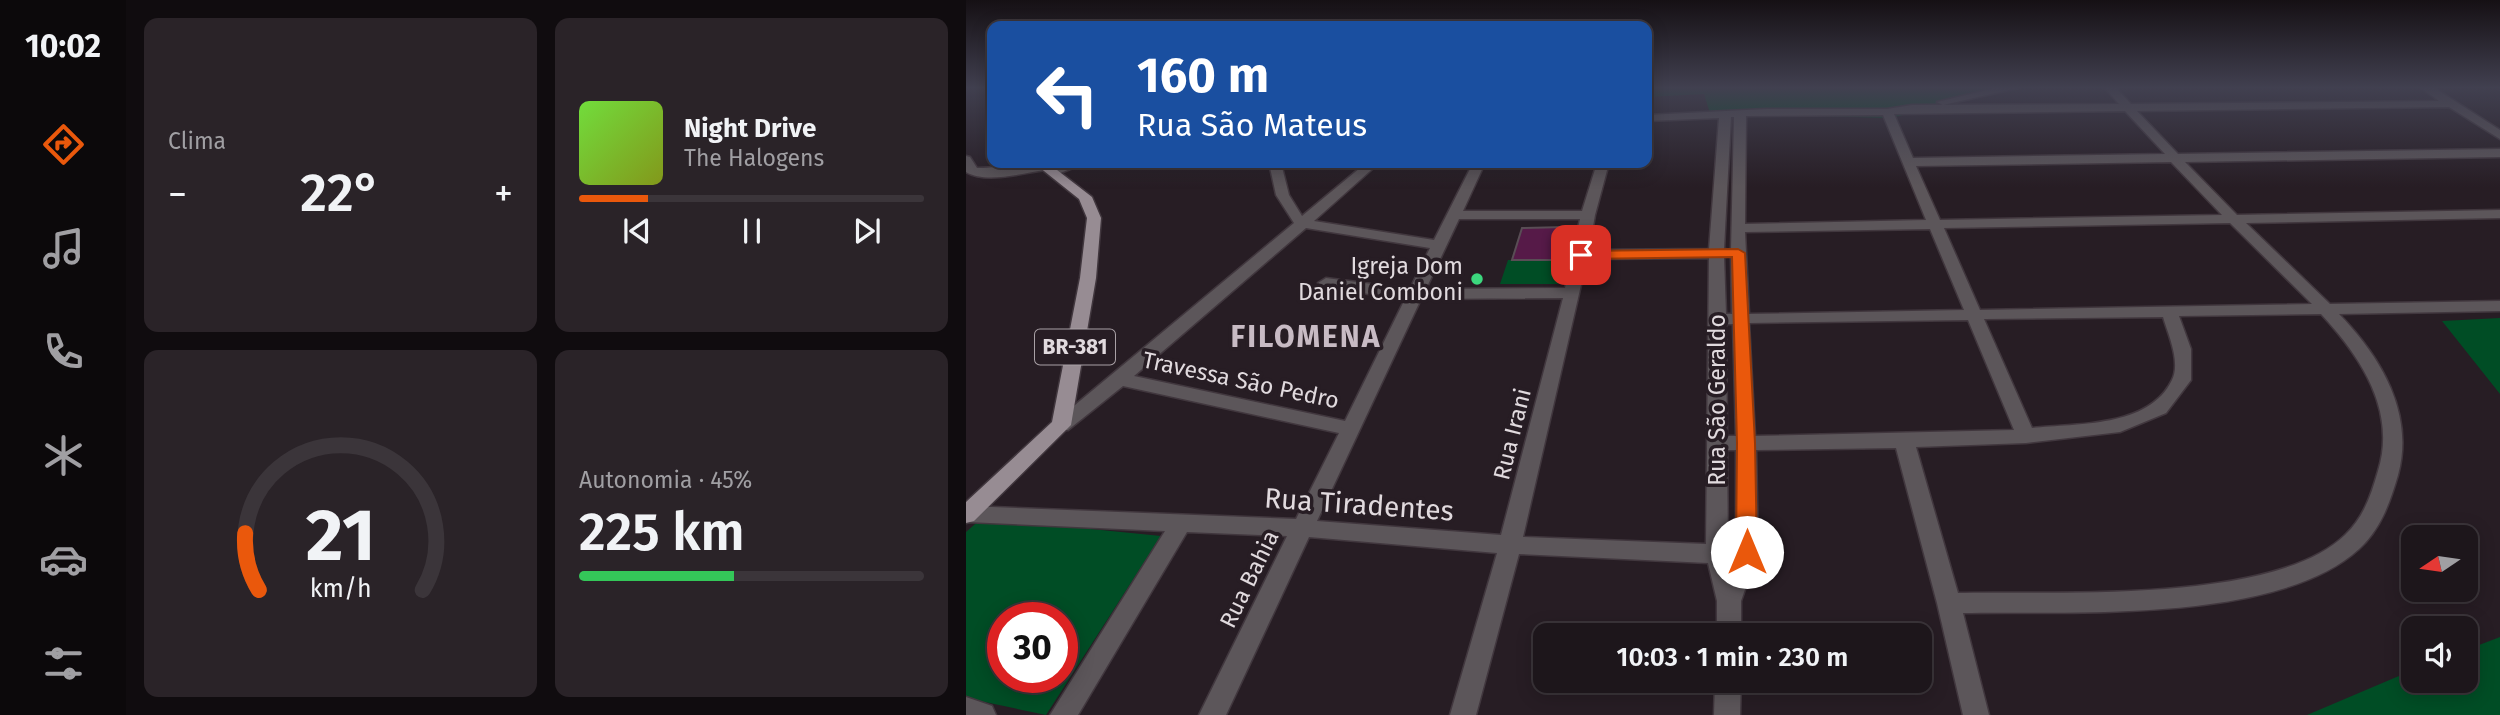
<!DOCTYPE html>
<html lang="pt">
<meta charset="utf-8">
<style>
body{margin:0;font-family:"Fira Sans",sans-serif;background:#2a2328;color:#f1f3f6;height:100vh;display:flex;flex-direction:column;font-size:26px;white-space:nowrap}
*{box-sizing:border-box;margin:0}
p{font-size:23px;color:#a09fa3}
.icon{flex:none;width:38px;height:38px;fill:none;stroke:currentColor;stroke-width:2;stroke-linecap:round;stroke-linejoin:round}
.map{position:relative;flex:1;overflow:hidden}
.details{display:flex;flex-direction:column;gap:18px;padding:18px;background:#100c0f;width:840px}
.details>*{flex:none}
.top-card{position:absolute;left:21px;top:21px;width:665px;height:147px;border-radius:14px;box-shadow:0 4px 18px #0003,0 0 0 2px #3b353a;background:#1a4fa0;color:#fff;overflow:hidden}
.needle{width:46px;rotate:257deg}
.buttons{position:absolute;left:1435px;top:525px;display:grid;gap:14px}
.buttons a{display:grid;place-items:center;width:77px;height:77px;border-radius:14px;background:#1d161b;box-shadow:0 4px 18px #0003,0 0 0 2px #3b353a;font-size:35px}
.speed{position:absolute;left:21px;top:602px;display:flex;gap:14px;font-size:35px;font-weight:700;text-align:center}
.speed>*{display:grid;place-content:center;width:91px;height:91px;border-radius:50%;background:#1d161b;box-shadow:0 4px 18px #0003,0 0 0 2px #3b353a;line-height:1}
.speed .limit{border:10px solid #d22;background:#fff;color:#111}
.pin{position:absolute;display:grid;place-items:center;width:60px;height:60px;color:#fff;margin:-30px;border-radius:14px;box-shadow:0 4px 10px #0006}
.me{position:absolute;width:77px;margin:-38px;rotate:0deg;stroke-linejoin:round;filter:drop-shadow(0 0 5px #0008)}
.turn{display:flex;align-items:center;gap:24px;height:147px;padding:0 35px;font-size:32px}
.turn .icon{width:91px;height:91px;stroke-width:2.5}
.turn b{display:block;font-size:49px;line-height:60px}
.big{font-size:52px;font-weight:600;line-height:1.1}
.details .tile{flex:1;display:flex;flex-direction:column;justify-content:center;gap:10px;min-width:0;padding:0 24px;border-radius:14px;background:#2a2328}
.details .dial{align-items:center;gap:0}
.dial svg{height:182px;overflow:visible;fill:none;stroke:#3b353a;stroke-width:7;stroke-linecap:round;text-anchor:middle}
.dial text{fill:#f1f3f6;stroke:none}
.song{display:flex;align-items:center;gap:21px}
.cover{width:84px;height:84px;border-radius:10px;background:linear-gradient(135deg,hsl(100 70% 55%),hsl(70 70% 35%))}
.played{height:7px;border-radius:4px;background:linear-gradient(90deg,#ea580c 20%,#3b353a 20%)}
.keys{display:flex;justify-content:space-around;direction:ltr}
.heat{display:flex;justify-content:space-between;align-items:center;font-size:38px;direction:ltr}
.charge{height:10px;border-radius:5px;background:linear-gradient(90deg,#34c759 45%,#3b353a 0)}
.details .tiles{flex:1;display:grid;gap:18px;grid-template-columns:repeat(2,1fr)}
.trip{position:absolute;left:567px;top:623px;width:399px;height:70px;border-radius:14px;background:#1d161b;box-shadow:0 4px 18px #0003,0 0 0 2px #3b353a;font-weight:600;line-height:70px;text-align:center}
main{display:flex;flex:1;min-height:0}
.tab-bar{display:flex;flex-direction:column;width:126px;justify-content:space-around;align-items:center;background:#0c090b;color:#a09fa3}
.tab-bar .icon{width:49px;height:49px}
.tab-bar .active{color:#ea580c}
.tab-bar b{font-size:32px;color:#f1f3f6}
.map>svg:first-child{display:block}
.green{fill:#004d25;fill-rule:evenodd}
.building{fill:#561a48;stroke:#594d55;stroke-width:2}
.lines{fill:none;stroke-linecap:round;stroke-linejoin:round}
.minor-casing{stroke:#41373e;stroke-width:3}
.major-casing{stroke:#41373e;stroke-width:3}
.minor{fill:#5c565a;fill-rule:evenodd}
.major{fill:#978c93;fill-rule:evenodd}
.route{fill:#ea580c;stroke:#983908;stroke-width:2}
.poi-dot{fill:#3cd77e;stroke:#271d24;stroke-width:2.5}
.labels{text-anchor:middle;stroke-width:7;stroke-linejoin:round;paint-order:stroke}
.shield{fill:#271d24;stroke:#a9a1a6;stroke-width:2}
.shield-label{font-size:21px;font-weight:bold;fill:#e1dade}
.poi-label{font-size:23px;fill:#e1dade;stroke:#271d24;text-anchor:end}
.street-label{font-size:23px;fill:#e1dade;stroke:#271d24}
.near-street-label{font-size:28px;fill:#e1dade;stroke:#271d24}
.district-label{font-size:30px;font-weight:bold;letter-spacing:2px;fill:#c8bbc4;stroke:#271d24}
</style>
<main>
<nav class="tab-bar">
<b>10:02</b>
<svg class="icon active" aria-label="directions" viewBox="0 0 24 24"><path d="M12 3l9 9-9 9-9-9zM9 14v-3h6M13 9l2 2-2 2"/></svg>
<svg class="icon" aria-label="music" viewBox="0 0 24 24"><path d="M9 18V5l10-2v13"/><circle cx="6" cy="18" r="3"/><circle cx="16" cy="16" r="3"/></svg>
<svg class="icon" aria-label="phone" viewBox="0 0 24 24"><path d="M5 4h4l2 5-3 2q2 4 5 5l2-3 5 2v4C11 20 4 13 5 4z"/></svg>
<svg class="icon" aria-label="climate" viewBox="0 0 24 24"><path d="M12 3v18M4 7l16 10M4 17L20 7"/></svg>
<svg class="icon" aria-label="car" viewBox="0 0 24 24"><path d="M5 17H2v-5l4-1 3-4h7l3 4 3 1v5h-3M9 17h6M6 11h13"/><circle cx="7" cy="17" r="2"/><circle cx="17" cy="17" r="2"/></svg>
<svg class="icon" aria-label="filters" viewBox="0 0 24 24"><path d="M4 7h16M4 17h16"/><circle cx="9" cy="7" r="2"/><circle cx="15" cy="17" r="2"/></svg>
</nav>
<section class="details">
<div class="tiles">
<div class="tile"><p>Clima</p>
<div class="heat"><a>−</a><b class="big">22°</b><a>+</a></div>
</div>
<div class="tile">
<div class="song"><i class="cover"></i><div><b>Night Drive</b><p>The Halogens</p></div></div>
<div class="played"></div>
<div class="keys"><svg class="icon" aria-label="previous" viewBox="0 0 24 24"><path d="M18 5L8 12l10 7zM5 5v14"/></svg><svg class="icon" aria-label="pause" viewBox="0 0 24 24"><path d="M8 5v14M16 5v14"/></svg><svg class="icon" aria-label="next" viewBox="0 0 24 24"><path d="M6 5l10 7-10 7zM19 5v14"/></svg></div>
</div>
<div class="tile dial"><svg viewBox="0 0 100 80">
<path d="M14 69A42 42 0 1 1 86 69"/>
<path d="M14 69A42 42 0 0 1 8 44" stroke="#ea580c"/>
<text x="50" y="56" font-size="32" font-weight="700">21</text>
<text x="50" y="72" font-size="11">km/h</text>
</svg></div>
<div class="tile"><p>Autonomia · 45%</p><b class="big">225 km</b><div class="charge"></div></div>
</div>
</section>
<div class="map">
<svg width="1534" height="715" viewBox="0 0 1534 715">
<rect width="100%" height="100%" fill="#271d24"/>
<path class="green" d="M 681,87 L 1049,87 L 925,118 L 744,113 L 738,94 L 681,97 Z
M 542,260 L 598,260 L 592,284 L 534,284 Z
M 1534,318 L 1534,394 L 1476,321 Z
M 16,518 L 195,536 L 80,715 L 0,698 L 0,532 ZM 37,618 L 96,618 L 96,677 L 37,677 Z
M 1534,637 L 1534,715 L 1341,715 L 1447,670 L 1447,681 L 1500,681 L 1500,650 Z"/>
<path class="building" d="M 599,227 L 591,260 L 546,260 L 556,228 Z"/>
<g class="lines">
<g class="minor-casing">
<path id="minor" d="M 1034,87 L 1056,87 L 977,105 L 971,102 Z
M 1138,87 L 1149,87 L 1165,104 L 1473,101 L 1454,87 L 1467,87 L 1534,130 L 1534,139 L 1483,107 L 1171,111 L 1212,154 L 1534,149 L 1534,157 L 1219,162 L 1271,215 L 1534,210 L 1534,218 L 1280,223 L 1364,304 L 1534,301 L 1534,311 L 1373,314 C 1414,356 1449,413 1432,475 C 1424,502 1415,529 1393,549 C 1311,624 1105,611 997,613 L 1023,715 L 997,715 L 971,603 L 930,448 L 790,450 L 792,552 L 775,601 L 775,635 L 751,635 L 751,601 L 742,563 L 553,554 L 510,715 L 484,715 L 531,553 L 343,537 L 260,715 L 233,715 L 321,536 L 221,532 L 112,715 L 84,715 L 199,531 L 1,522 L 0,506 L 330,519 L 373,433 L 157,386 L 102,430 L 88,430 L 85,425 L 328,223 L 310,195 L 303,163 L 315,163 L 323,195 L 336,216 L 400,163 L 413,163 L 348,221 L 468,240 L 507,163 L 519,163 L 497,211 L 616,211 L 631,163 L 643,163 L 629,215 L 623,250 L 743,249 L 753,118 L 681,121 L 681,115 L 800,109 L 921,109 L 946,105 L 1153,104 ZM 1159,111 L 1199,154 L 947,158 L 928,114 ZM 917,115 L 960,220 L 779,224 L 780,116 ZM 765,117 L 768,117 L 765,250 L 758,249 ZM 1205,162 L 1256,215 L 974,220 L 950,166 ZM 493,219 L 614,219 L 599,288 L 460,289 ZM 1264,223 L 1346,304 L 1014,310 L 978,228 ZM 340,228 L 464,248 L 444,289 L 360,278 L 352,283 L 360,288 L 439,299 L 379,421 L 168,376 ZM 964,229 L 998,310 L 783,314 L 779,232 ZM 765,256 L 766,314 L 760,314 L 758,257 ZM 743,258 L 740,544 L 557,537 L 621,259 ZM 597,298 L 535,535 L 351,521 L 455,299 ZM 1355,314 C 1394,356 1431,410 1412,471 C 1405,495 1398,517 1379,535 C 1308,604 1089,591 992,593 L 950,447 L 1060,443 L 1154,432 L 1200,413 L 1225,380 L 1225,349 L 1213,316 ZM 1197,317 C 1202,334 1215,362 1206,380 C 1183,428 1111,423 1066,428 L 1018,319 ZM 1002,320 L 1048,430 L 789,436 L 783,323 ZM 760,324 L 767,324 L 770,436 L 761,436 ZM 761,450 L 770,450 L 770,544 L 762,544 Z
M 0,156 L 4,157 L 11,168 C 28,169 74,158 85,166 L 79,170 C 57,173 20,184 0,172 Z
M 101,163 L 119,163 L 87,176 L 81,172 Z
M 749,681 L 775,681 L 774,715 L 748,715 Z
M 0,697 L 26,706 L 30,715 L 0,715 Z"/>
</g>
<g class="major-casing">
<path id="major" d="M 68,163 L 82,163 L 126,197 L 135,218 L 130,278 L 105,425 L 8,521 L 0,523 L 0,502 L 86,422 L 114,278 L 121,218 L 113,199 Z"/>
</g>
<use href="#minor" class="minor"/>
<use href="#major" class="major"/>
</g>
<linearGradient id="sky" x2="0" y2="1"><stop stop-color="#151014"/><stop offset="0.47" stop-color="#414050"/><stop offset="1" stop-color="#414050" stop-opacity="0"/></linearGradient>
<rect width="1534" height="187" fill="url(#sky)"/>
<path class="route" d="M 772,249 L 779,253 L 789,443 L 791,552 L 788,558 L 781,560 L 773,558 L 770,552 L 771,443 L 766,257 L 615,259 L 608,255 L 615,251 Z"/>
<circle class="poi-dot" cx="511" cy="279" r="7"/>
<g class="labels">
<rect class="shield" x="69" y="329.5" width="80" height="35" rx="5"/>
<g class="shield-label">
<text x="109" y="354">BR-381</text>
</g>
<g class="poi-label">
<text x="497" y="274">Igreja Dom<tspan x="497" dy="26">Daniel Comboni</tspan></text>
</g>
<g class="street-label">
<text transform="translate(275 380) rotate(12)" y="8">Travessa São Pedro</text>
<text transform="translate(751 400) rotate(-90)" y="8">Rua São Geraldo</text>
<text transform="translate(546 434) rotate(-76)" y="8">Rua Irani</text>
<text transform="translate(283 579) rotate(-64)" y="8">Rua Bahia</text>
</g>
<g class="near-street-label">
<text transform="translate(393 504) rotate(4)" y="10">Rua Tiradentes</text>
</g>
<g class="district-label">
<text x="340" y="347">FILOMENA</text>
</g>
</g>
</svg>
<div class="buttons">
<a><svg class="needle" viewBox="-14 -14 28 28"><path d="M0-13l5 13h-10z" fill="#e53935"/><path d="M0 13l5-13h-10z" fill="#a09fa3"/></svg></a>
<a><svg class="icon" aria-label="sound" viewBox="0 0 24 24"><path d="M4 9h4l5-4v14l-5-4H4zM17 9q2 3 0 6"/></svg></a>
</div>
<div class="speed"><div class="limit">30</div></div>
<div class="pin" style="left:615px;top:255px;background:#d93025"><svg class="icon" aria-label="arrive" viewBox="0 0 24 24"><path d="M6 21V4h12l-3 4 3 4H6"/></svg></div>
<svg class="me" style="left:781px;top:552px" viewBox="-20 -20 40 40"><circle r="19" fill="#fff"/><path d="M0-13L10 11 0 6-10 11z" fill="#ea580c"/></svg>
<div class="trip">10:03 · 1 min · 230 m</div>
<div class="top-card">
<div class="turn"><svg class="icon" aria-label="left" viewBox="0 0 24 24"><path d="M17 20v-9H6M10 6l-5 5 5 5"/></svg><div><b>160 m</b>Rua São Mateus</div></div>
</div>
</div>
</main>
